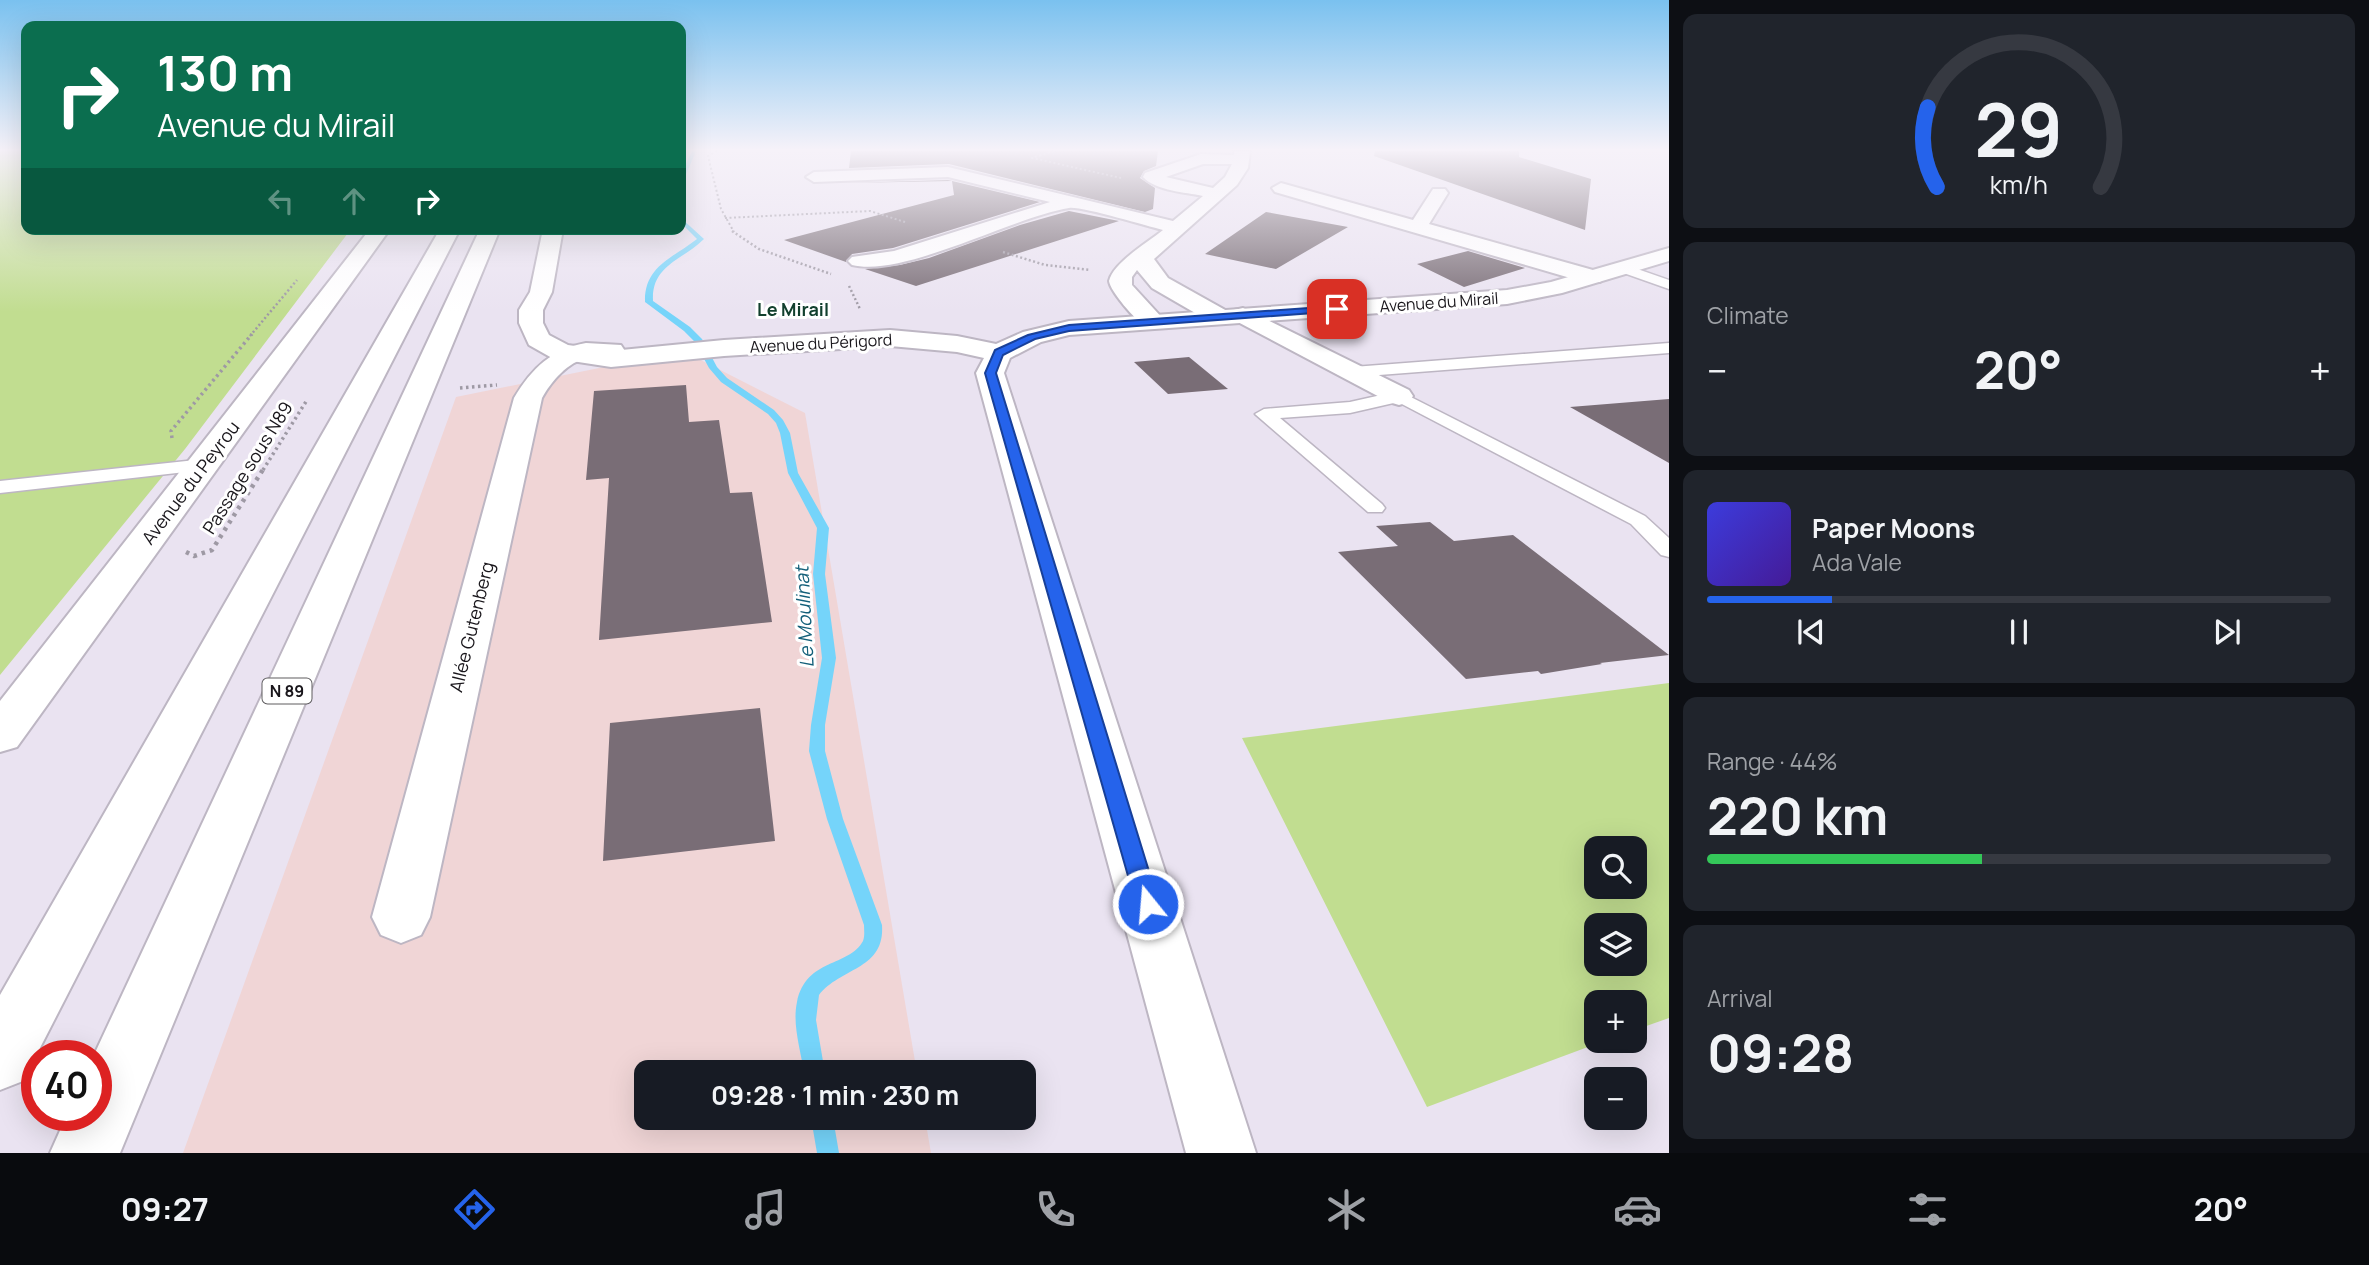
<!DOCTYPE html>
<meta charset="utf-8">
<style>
body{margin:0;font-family:Manrope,sans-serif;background:#20242c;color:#f1f3f6;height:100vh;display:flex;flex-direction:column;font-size:26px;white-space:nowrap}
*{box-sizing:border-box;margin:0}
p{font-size:23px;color:#9ea1a6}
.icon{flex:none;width:38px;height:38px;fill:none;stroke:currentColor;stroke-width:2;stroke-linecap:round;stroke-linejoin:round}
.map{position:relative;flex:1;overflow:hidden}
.drawer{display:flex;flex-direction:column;gap:14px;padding:14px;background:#0d0f14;width:700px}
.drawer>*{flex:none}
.guide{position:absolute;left:21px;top:21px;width:665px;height:214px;border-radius:14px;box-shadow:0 7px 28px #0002;background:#0b6e4f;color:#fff;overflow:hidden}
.controls{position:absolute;left:1584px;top:836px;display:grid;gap:14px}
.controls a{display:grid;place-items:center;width:63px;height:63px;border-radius:14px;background:#171b24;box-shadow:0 7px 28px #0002;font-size:35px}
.speed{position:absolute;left:21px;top:1040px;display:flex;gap:14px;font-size:35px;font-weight:700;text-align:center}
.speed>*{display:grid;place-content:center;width:91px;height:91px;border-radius:50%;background:#171b24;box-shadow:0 7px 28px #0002;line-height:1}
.speed .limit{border:10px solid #d22;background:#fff;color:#111}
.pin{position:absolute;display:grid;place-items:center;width:60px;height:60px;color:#fff;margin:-30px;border-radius:14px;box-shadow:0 4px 10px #0006}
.me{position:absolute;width:77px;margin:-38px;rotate:343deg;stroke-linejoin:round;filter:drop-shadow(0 0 5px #0008)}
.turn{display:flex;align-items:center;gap:24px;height:147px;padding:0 21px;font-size:32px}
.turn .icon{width:91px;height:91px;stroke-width:2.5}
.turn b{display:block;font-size:49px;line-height:60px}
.lanes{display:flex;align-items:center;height:66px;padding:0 21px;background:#0003;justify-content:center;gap:35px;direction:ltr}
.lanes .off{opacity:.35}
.big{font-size:52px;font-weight:700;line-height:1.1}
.drawer .card{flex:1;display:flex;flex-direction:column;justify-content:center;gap:10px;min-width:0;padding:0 24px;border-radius:14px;background:#20242c}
.drawer .dial{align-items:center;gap:0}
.dial svg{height:182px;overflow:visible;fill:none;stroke:#363941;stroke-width:7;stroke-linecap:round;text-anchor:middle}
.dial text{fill:#f1f3f6;stroke:none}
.song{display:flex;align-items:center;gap:21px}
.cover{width:84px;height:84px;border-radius:10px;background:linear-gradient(135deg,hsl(240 70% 55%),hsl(260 70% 35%))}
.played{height:7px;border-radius:4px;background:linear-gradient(90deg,#2563eb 20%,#363941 20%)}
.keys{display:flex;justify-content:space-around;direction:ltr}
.heat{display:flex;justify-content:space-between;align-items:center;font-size:38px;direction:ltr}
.charge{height:10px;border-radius:5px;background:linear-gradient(90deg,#34c759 44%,#363941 0)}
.trip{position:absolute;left:634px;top:1060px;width:402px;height:70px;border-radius:14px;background:#171b24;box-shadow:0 7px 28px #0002;font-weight:700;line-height:70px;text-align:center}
.menu{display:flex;height:112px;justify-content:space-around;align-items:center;background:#090b0e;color:#9ea1a6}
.menu .icon{width:49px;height:49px}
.menu .on{color:#2563eb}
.menu b{font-size:32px;color:#f1f3f6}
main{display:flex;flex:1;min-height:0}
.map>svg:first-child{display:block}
.industrial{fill:#f0d5d6}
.green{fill:#c1dd90;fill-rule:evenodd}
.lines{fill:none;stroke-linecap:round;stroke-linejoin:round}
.stream{fill:#75d4fa;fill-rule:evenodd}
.building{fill:#796d76}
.lane-casing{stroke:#bdb6c3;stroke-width:3}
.street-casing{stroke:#bdb6c3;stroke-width:4}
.secondary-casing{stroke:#bdb6c3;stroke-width:4}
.highway-casing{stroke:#bdb6c3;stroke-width:4}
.path-far3{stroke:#9e99a4;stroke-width:2;stroke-dasharray:2 2.5;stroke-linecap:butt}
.path-far2{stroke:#9e99a4;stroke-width:2.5;stroke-dasharray:2 2.5;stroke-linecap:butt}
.path-far1{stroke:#9e99a4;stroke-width:3.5;stroke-dasharray:2.5 3.5;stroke-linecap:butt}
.path{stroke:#9e99a4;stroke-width:4.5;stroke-dasharray:3.5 5;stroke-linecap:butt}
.lane{fill:#fff;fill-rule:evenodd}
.street{fill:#fff;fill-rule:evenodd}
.secondary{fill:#fff;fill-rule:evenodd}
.highway{fill:#fff;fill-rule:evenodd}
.route{fill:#2563eb;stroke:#184099;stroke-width:2}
.labels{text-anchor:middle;stroke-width:6;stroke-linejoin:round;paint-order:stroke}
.far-street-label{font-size:16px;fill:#19161b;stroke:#fff}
.shield{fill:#fff;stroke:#5e5c5f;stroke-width:2}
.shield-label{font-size:16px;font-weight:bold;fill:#19161b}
.far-quarter-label{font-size:18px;font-weight:bold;fill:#12402e;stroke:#fff}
.street-label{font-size:18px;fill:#19161b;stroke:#fff}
.water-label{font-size:19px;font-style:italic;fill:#135f79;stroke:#fff}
</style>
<main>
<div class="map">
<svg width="1669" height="1153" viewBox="0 0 1669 1153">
<rect width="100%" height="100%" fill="#eae3f1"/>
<path class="industrial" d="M 683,351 L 805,413 L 917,1073 L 646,1073 L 646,1118 L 925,1118 L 931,1153 L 183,1153 L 456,397 Z"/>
<path class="green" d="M 0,151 L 26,151 L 26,229 L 351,229 L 185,449 L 0,675 Z
M 1669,683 L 1669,1018 L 1635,1030 L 1634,1003 L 1596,1003 L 1596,1041 L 1604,1041 L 1427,1107 L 1242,738 ZM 1596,849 L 1634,849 L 1634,887 L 1596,887 ZM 1596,926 L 1634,926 L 1634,964 L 1596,964 Z"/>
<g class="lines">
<path class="stream" d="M 692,151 L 696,151 L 684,179 L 681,181 L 681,174 Z
M 681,218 L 704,239 C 683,260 651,265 653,301 L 690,327 L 702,339 L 717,367 L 727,378 L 774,410 L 783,420 L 790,433 L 798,473 L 829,528 L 825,574 L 836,658 L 825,725 L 825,751 L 843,819 L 882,925 C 885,970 841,967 819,995 L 816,1020 L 825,1073 L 804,1073 C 801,1051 792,1025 797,1002 C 806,958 849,967 863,941 C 865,936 864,930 864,925 L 827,819 L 809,751 L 811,725 L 822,658 L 813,574 L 817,528 L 788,473 L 780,433 L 776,423 L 768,414 L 721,382 L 709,368 L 695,342 L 684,331 L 645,302 C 644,266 673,258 697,239 L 681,223 Z
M 811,1118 L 833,1118 L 839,1153 L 817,1153 Z"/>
</g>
<path class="building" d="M 851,151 L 1158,151 L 1156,166 L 1144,171 L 1140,178 L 1155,188 L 1153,209 L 1145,212 L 949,164 L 849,168 Z
M 1375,151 L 1519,151 L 1519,157 L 1591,179 L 1585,230 L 1374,156 Z
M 948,180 L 1040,202 L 893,248 L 852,254 L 846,262 L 784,240 L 954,195 L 952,181 L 847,183 Z
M 1069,211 L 1119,221 L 916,286 L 865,269 L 900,265 L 929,258 L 1020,225 Z
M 1266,212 L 1348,227 L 1276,269 L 1205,254 Z
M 1468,251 L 1525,268 L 1464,287 L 1417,264 Z
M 1189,357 L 1228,389 L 1168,394 L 1134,362 Z
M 686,385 L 689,422 L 719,420 L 730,493 L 752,492 L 772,622 L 599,640 L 609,478 L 586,480 L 594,391 Z
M 1669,399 L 1669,463 L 1570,407 Z
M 1430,522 L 1454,541 L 1513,535 L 1669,655 L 1600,663 L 1602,664 L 1541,674 L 1538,671 L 1466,679 L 1338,552 L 1398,546 L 1376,526 Z
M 760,708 L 775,841 L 603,861 L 610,723 Z"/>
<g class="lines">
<g class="lane-casing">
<path id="lane" d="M 1623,264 L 1669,280 L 1669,289 L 1618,271 L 1618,265 Z
M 1669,343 L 1669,353 L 1353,377 L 1345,372 L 1353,367 Z
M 1399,391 L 1645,516 L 1669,538 L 1669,557 L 1661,555 L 1631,524 L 1398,402 L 1350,413 L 1280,418 L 1382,504 L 1385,508 L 1382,512 L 1368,512 L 1255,414 L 1264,409 L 1350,402 Z
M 205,459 L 215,465 L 212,469 L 0,493 L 0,481 Z"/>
</g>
<g class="street-casing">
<path id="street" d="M 1234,151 L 1250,151 L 1248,168 L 1237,185 L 1154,259 L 1168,278 L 1227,311 L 1230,316 L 1227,321 L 1218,323 L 1209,321 L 1152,288 L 1137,270 L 1132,277 L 1132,285 L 1165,321 L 1162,326 C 1156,328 1150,329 1145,326 C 1136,321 1110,291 1109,281 C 1113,263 1147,243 1163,230 C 1146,226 1081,206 1069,208 C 1013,217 903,278 852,265 L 848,261 L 852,257 L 894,251 L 1050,202 L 948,177 L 814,182 L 806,177 L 814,172 L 948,167 L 1173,221 L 1203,196 C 1185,192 1156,191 1143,177 L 1145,173 L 1201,154 L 1234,155 ZM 1203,164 L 1232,164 L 1225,177 L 1213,188 L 1166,177 Z
M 1281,183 L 1413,220 L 1433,189 L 1445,189 L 1448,193 L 1429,224 L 1600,272 L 1603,277 L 1600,282 L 1584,282 L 1275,192 L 1272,188 Z
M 370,229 L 390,229 L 17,747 L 0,752 L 0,701 Z
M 1243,308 L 1409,390 L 1413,396 L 1409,402 L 1399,405 L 1389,402 L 1234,320 L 1231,315 L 1234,310 Z
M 586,343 L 621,345 L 625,351 L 621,357 C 610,359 599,357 588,358 C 568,361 551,382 542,398 L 430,917 L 421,935 L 401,943 L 381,935 L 372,917 L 514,398 C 532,368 552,349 586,343 Z"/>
</g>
<g class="secondary-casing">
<path id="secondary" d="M 543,229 L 563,229 L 552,292 L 543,310 L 543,323 L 549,335 L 568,345 L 611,351 L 724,340 L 890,330 L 957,336 L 996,344 L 1023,332 L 1069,321 L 1507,290 L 1551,282 L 1669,248 L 1669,261 L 1562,293 L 1507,304 L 1069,335 L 1041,342 L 1010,358 L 1004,373 L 1256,1153 L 1186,1153 L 976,373 L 984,358 L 957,352 L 890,346 L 724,356 L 611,367 L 552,358 L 529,345 L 519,323 L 519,310 L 530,292 Z"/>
</g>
<g class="highway-casing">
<path id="highway" d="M 440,229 L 460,229 L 23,1081 L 0,1090 L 0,995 Z
M 480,229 L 500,229 L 120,1153 L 50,1153 L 67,1115 L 96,1115 L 94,1055 Z"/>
</g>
<path class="path-far3" d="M 717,151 L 708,156 L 721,209 L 734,232
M 1054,151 L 1032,158 L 1121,178
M 725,218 L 870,211 L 905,222"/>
<path class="path-far2" d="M 732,231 L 759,249 L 831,274
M 1003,252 L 1045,265 L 1090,270
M 849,286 L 860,309
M 250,336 L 297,280"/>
<path class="path-far1" d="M 460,388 L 497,385
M 172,438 L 171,431 L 252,334
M 263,470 L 307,400"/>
<path class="path" d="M 186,552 L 194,556 L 212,550 L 264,468"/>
<use href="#lane" class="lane"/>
<use href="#street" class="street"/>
<use href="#secondary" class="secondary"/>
<use href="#highway" class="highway"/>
</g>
<linearGradient id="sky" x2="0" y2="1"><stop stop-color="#7ac1ef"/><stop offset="0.48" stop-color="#f6f2f9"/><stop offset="1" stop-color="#f6f2f9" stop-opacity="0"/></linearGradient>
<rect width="1669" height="312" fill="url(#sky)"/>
<path class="route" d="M 1337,306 L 1340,307 L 1340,311 L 1069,331 L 1035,339 L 1003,355 L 996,373 L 1159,904 L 1156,911 L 1148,914 L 1139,911 L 1136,904 L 985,373 L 995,350 L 1028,335 L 1069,325 Z"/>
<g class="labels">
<g class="far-street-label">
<text transform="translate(1439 302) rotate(-4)" y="6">Avenue du Mirail</text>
<text transform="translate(821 343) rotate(-3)" y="6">Avenue du Périgord</text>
</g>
<rect class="shield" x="262.5" y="678.5" width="49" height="25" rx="5"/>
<g class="shield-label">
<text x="287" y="697">N 89</text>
</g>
<g class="far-quarter-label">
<text x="793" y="316">Le Mirail</text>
</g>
<g class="street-label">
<text transform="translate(248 468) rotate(-58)" y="6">Passage sous N89</text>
<text transform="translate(191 483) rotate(-53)" y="6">Avenue du Peyrou</text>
<text transform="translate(472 627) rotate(-76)" y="6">Allée Gutenberg</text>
</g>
<g class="water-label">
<text transform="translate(804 617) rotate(-93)" y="7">Le Moulinat</text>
</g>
</g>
</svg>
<div class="controls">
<a><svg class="icon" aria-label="search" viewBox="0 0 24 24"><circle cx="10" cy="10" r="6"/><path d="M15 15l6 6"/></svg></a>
<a><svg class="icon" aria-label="layers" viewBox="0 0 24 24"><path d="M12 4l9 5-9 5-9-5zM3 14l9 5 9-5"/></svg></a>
<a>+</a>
<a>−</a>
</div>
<div class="speed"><div class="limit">40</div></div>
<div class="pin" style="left:1337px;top:309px;background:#d93025"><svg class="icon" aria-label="arrive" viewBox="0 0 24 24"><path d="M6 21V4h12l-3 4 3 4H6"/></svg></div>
<svg class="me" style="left:1148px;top:904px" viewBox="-20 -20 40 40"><circle r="17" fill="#2563eb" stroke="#fff" stroke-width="3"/><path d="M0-11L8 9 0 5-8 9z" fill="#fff"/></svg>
<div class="trip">09:28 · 1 min · 230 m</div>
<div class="guide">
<div class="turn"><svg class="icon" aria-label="right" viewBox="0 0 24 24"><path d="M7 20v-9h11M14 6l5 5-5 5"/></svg><div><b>130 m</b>Avenue du Mirail</div></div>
<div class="lanes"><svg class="icon off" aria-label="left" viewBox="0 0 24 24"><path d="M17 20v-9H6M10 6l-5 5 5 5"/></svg><svg class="icon off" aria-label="ahead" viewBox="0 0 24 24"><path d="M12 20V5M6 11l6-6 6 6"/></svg><svg class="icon" aria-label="right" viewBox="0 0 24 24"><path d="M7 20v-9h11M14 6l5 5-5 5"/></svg></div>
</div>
</div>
<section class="drawer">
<div class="card dial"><svg viewBox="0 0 100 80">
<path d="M14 69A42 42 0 1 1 86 69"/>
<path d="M14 69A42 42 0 0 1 10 34" stroke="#2563eb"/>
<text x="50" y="56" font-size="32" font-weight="700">29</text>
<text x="50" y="72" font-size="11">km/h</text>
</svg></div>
<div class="card"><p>Climate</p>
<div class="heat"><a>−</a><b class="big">20°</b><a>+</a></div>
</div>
<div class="card">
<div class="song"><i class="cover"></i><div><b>Paper Moons</b><p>Ada Vale</p></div></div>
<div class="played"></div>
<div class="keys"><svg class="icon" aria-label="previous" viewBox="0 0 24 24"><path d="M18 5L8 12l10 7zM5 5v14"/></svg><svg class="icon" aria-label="pause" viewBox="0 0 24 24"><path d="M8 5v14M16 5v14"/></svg><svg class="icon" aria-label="next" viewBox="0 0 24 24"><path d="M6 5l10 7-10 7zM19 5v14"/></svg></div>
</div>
<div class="card"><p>Range · 44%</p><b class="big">220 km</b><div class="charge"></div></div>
<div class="card"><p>Arrival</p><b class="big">09:28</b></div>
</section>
</main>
<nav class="menu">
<b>09:27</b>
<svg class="icon on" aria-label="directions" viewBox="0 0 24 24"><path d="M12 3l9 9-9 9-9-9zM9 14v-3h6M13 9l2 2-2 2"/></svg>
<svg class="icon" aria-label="music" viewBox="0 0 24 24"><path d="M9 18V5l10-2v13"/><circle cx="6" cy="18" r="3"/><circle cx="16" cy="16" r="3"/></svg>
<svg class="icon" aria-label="phone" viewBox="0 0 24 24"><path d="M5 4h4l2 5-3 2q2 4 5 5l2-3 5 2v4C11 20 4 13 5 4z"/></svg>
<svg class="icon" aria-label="climate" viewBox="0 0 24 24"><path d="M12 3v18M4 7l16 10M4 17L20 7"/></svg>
<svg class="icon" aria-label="car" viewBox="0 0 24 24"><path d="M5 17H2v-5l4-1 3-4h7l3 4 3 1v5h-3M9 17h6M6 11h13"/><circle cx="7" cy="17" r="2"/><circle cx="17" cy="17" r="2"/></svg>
<svg class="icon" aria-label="filters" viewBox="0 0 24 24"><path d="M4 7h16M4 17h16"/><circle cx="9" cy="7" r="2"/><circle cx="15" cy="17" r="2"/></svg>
<b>20°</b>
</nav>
